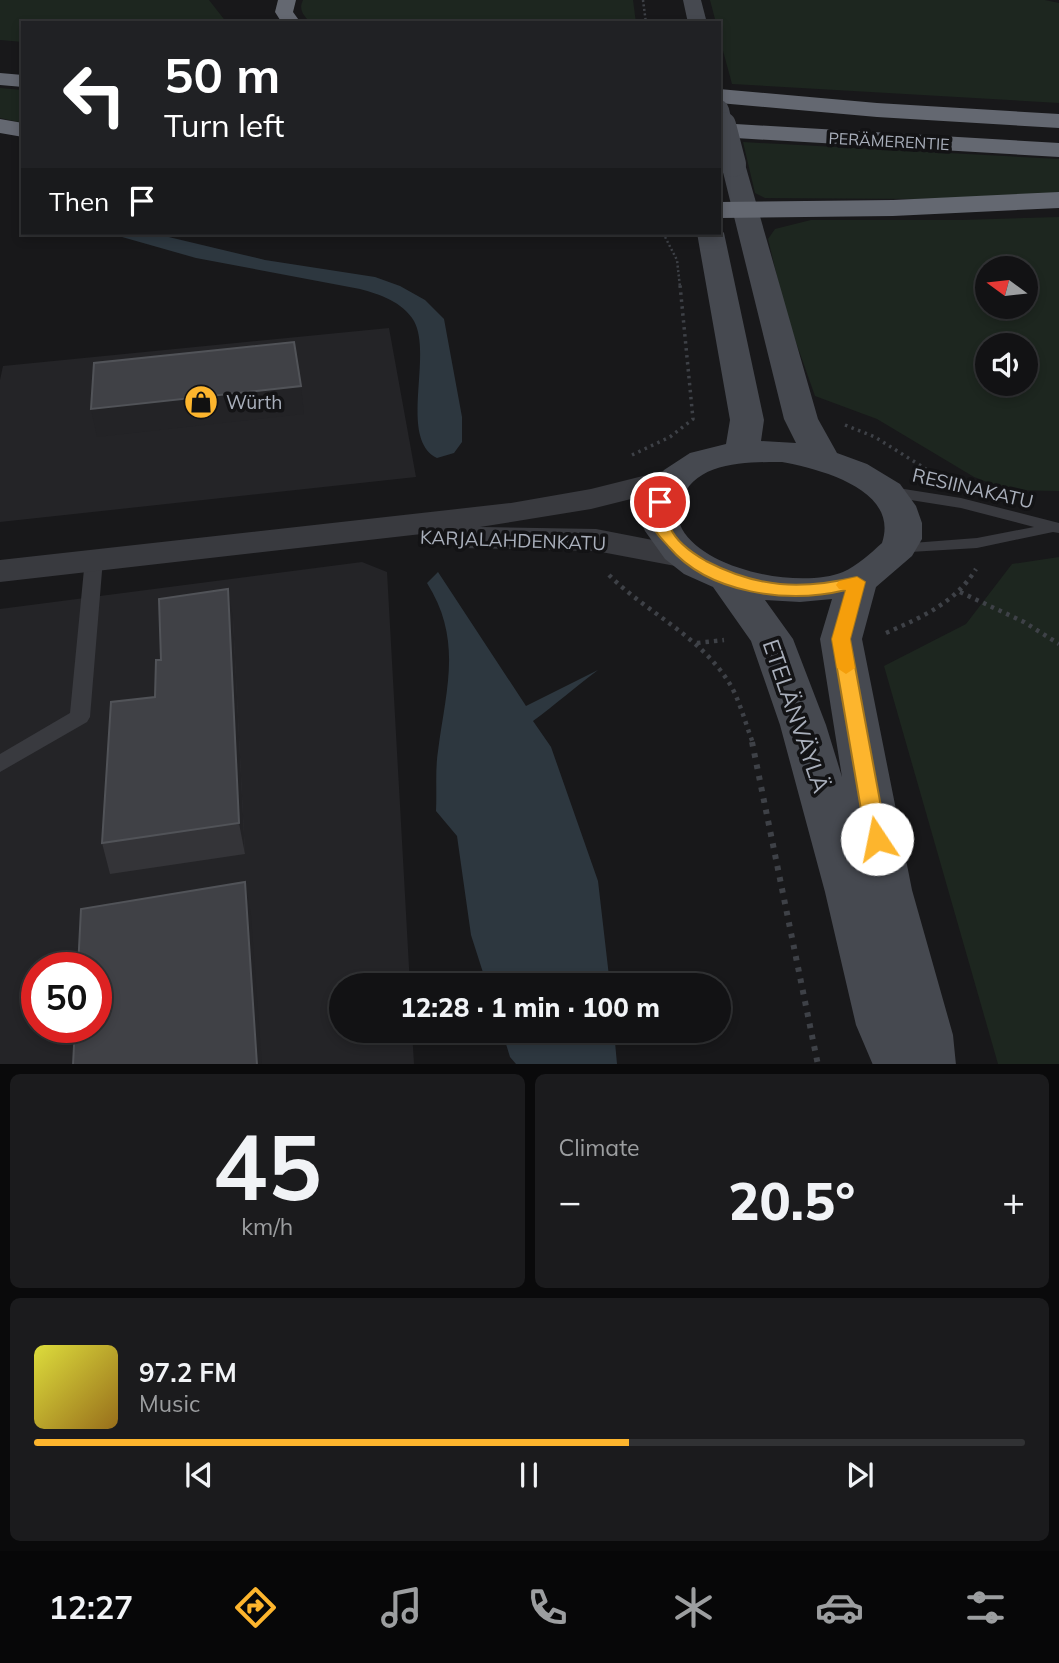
<!DOCTYPE html>
<meta charset="utf-8">
<style>
body{margin:0;font-family:Mulish,sans-serif;background:#1b1b1d;color:#f1f3f6;height:100vh;display:flex;flex-direction:column;font-size:26px;white-space:nowrap}
*{box-sizing:border-box;margin:0}
p{font-size:23px;color:#9c9ea0}
.icon{flex:none;width:38px;height:38px;fill:none;stroke:currentColor;stroke-width:2;stroke-linecap:round;stroke-linejoin:round}
.map{position:relative;height:1064px;overflow:hidden}
.side{display:flex;flex-direction:column;gap:10px;padding:10px;background:#0a0a0b;flex:1}
.side>*{flex:none}
.top-card{position:absolute;left:21px;top:21px;width:700px;height:214px;border-radius:0px;box-shadow:0 4px 10px #0003,0 0 0 2px #313234;background:#202124;color:#fff;overflow:hidden}
.needle{width:46px;rotate:285deg}
.fabs{position:absolute;left:975px;top:256px;display:grid;gap:14px}
.fabs a{display:grid;place-items:center;width:63px;height:63px;border-radius:50%;background:#121214;box-shadow:0 4px 10px #0003,0 0 0 2px #313234;font-size:35px}
.speed{position:absolute;left:21px;top:952px;display:flex;gap:14px;font-size:35px;font-weight:700;text-align:center}
.speed>*{display:grid;place-content:center;width:91px;height:91px;border-radius:50%;background:#121214;box-shadow:0 4px 10px #0003,0 0 0 2px #313234;line-height:1}
.speed .limit{border:10px solid #d22;background:#fff;color:#111}
.pin{position:absolute;display:grid;place-items:center;width:60px;height:60px;color:#fff;margin:-30px;border:4px solid #fff;border-radius:50%;box-shadow:0 2px 7px #0007}
.me{position:absolute;width:77px;margin:-38px;rotate:349deg;stroke-linejoin:round;filter:drop-shadow(0 0 5px #0008)}
.turn{display:flex;align-items:center;gap:24px;height:147px;padding:0 28px;font-size:32px}
.turn .icon{width:91px;height:91px;stroke-width:2.5}
.turn b{display:block;font-size:49px;line-height:60px}
.then{display:flex;align-items:center;height:66px;padding:0 28px;background:#0003;gap:14px;font-size:26px}
.big{font-size:52px;font-weight:800;line-height:1.1}
.side .widget{flex:1;display:flex;flex-direction:column;justify-content:center;gap:10px;min-width:0;padding:0 24px;border-radius:10px;background:#1b1b1d}
.side .dial{align-items:center;gap:0}
.dial b{font-size:91px;line-height:1}
.song{display:flex;align-items:center;gap:21px}
.cover{width:84px;height:84px;border-radius:10px;background:linear-gradient(135deg,hsl(60 70% 55%),hsl(40 70% 35%))}
.played{height:7px;border-radius:4px;background:linear-gradient(90deg,#fdb52d 60%,#313234 60%)}
.keys{display:flex;justify-content:space-around;direction:ltr}
.heat{display:flex;justify-content:space-between;align-items:center;font-size:38px;direction:ltr}
.side .tiles{flex:1;display:grid;gap:10px;grid-template-columns:1fr 1fr}
.widget:last-child{grid-column:span 2}
.trip{position:absolute;left:329px;top:973px;width:402px;height:70px;border-radius:35px;background:#121214;box-shadow:0 4px 10px #0003,0 0 0 2px #313234;font-weight:800;line-height:70px;text-align:center}
.menu{display:flex;height:112px;justify-content:space-around;align-items:center;background:#070708;color:#9c9ea0}
.menu .icon{width:49px;height:49px}
.menu .selected{color:#fdb52d}
.menu b{font-size:32px;color:#f1f3f6}
.map>svg:first-child{display:block}
.built{fill:#242427;fill-rule:evenodd}
.green{fill:#1d261f;fill-rule:evenodd}
.water{fill:#2d373f}
.lines{fill:none;stroke-linecap:round;stroke-linejoin:round}
.path-far3{stroke:#3e4147;stroke-width:2.5;stroke-dasharray:2 2.5;stroke-linecap:butt}
.path-far2{stroke:#3e4147;stroke-width:3.5;stroke-dasharray:2.5 4.5;stroke-linecap:butt}
.path-far1{stroke:#3e4147;stroke-width:4.5;stroke-dasharray:3.5 5;stroke-linecap:butt}
.path{stroke:#3e4147;stroke-width:6;stroke-dasharray:4.5 7;stroke-linecap:butt}
.lane{fill:#393a3f;fill-rule:evenodd}
.street{fill:#393a3f;fill-rule:evenodd}
.secondary{fill:#464950;fill-rule:evenodd}
.highway{fill:#646871;fill-rule:evenodd}
.secondary-bridge-far1{stroke:#464950;stroke-width:20}
.secondary-bridge{stroke:#464950;stroke-width:26}
.wall{fill:#343438}
.shaded-wall{fill:#232326}
.building{fill:#404146;stroke:#515358;stroke-width:2}
.route{fill:#fdb52d;stroke:#a4761d;stroke-width:2}
.slow{fill:#f59e0b}
.labels{text-anchor:middle;stroke-width:7;stroke-linejoin:round;paint-order:stroke}
.far-street-label{font-size:16px;fill:#a9afbb;stroke:#131315}
.poi-label{font-size:19px;fill:#a9afbb;stroke:#131315;text-anchor:start}
.street-label{font-size:19px;fill:#a9afbb;stroke:#131315}
.near-street-label{font-size:23px;fill:#a9afbb;stroke:#131315}
</style>
<div class="map">
<svg width="1059" height="1065" viewBox="0 0 1059 1065">
<rect width="100%" height="100%" fill="#18181a"/>
<path class="built" d="M 389,328 L 416,477 L 0,522 L 0,380 L 3,366 Z
M 362,562 L 387,572 L 410,985 L 341,985 L 341,1031 L 412,1031 L 414,1064 L 0,1064 L 0,609 ZM 37,968 L 96,968 L 96,1027 L 37,1027 Z"/>
<path class="green" d="M 0,0 L 209,0 L 227,23 L 23,23 L 23,42 L 0,40 Z
M 303,0 L 633,0 L 636,23 L 311,23 C 304,16 298,10 303,0 Z
M 710,0 L 1045,0 L 1059,3 L 1059,103 L 732,84 L 719,36 L 719,23 L 716,23 Z
M 0,88 L 23,90 L 23,123 L 0,118 Z
M 743,142 L 1059,159 L 1059,194 L 915,199 L 765,198 L 755,193 Z
M 1059,217 L 1059,491 L 1008,490 L 974,477 L 877,419 L 815,396 L 786,314 L 768,239 L 775,229 L 811,220 L 961,220 ZM 987,268 L 1026,268 L 1026,306 L 987,306 ZM 987,345 L 1026,345 L 1026,383 L 987,383 Z
M 1059,557 L 1059,1064 L 998,1064 L 884,666 L 966,624 L 1012,564 Z"/>
<path class="water" d="M 108,233 L 152,233 L 265,260 L 375,277 L 400,286 L 425,300 L 444,319 L 462,417 L 462,442 L 454,453 L 437,458 C 398,439 433,356 414,321 C 403,302 379,294 360,289 L 196,258 Z
M 438,572 L 526,706 L 598,670 C 575,687 555,705 533,721 L 551,747 L 598,881 L 610,985 L 487,985 L 471,935 L 457,836 L 436,811 C 437,791 435,770 438,751 C 446,689 463,640 427,583 Z
M 502,1031 L 614,1031 L 617,1064 L 516,1064 L 510,1057 Z"/>
<g class="lines">
<path class="path-far3" d="M 643,0 L 646,23
M 663,233 L 677,260 L 680,287"/>
<path class="path-far2" d="M 845,425 L 875,437 L 926,469
M 632,455 L 670,437 L 693,419 L 680,285"/>
<path class="path-far1" d="M 609,575 C 646,612 696,634 726,678 C 739,696 745,723 753,743
M 960,592 L 1024,622 L 1059,644
M 886,633 C 922,617 955,603 976,569
M 697,643 L 724,640"/>
<path class="path" d="M 752,742 L 818,1065"/>
<path class="lane" d="M 885,486 L 961,498 L 1059,523 L 1059,533 L 1053,532 L 977,548 L 893,553 L 890,549 L 893,545 L 899,544 L 977,538 L 1034,527 L 961,508 L 879,495 L 877,491 Z
M 94,554 L 103,559 L 90,717 L 87,722 L 0,772 L 0,754 L 70,713 L 85,559 Z"/>
<path class="street" d="M 675,468 L 687,471 L 692,478 L 687,485 L 591,509 L 480,527 L 596,529 L 699,549 L 704,557 L 699,565 L 686,568 L 596,551 L 461,548 L 449,544 L 443,537 L 448,531 L 0,582 L 0,560 L 511,503 L 591,489 Z"/>
<path class="secondary" d="M 683,0 L 701,0 L 707,23 L 688,23 Z
M 733,157 L 742,159 L 745,164 L 818,419 L 837,453 L 867,464 L 900,484 L 916,506 L 922,523 L 922,539 L 912,556 L 876,587 L 862,639 L 912,890 L 953,1035 L 956,1065 L 873,1065 L 856,1025 L 825,892 L 780,725 L 751,641 L 713,587 L 684,574 L 665,559 L 645,531 L 641,521 L 646,495 L 664,470 L 690,453 L 726,444 L 730,420 L 697,233 L 719,233 L 719,227 L 724,233 L 764,420 L 761,441 L 796,443 L 784,419 L 721,164 L 724,159 ZM 782,462 C 819,469 900,489 882,543 C 871,553 857,566 843,572 C 801,589 706,571 682,529 C 678,521 678,511 681,503 C 692,461 748,462 782,462 ZM 832,599 L 820,639 L 842,777 L 826,725 L 793,639 L 765,600 L 800,602 Z"/>
<path class="highway" d="M 278,0 L 296,0 L 293,12 L 301,23 L 282,23 L 275,12 Z
M 0,73 L 23,75 L 23,87 L 0,85 Z
M 719,89 L 877,103 L 1059,114 L 1059,128 L 877,117 L 719,103 Z
M 0,119 L 23,123 L 23,137 L 0,133 Z
M 719,123 L 1059,143 L 1059,157 L 719,137 Z
M 1059,192 L 1059,208 L 893,216 L 719,218 L 719,202 L 893,200 Z"/>
<path class="secondary-bridge-far1" d="M 719,110 L 723,127"/>
<path class="secondary-bridge" d="M 723,125 L 733,164"/>
</g>
<path class="wall" d="M 233,618 L 245,854 L 110,874 L 102,843 L 155,697 L 161,660 Z"/>
<path class="shaded-wall" d="M 301,386 L 304,414 L 97,437 L 91,409 Z
M 228,589 L 233,618 L 245,854 L 239,823 Z
M 245,882 L 251,915 L 262,1065 L 257,1065 Z"/>
<path class="building" d="M 294,342 L 301,386 L 91,409 L 94,363 Z
M 228,589 L 239,823 L 102,843 L 111,702 L 155,697 L 156,660 L 161,660 L 159,599 Z
M 245,882 L 257,1065 L 73,1065 L 75,1027 L 96,1027 L 96,968 L 78,968 L 81,909 Z"/>
<path class="route" d="M 660,498 L 668,502 C 669,510 668,522 671,529 C 677,543 694,554 706,561 C 758,588 801,590 857,577 L 865,582 L 850,639 L 887,839 L 884,845 L 877,847 L 869,845 L 866,839 L 832,639 L 846,590 C 788,604 709,594 669,547 C 665,542 658,536 655,530 C 652,522 653,511 652,502 Z"/>
<path class="slow" d="M 857,577 L 865,582 L 850,639 L 855,668 L 846,674 L 837,668 L 832,639 L 846,590 L 839,589 L 836,585 L 839,581 Z"/>
<defs>
<g id="shop-disc" transform="scale(1.75)"><circle r="9.5" fill="#fdb52d" stroke="#131315"/><path d="M-5-2.5h2.3a2.7 3.5 0 0 1 5.4 0H5L5.5 6h-11ZM-1.5-2.5h3a1.5 2.3 0 0 0-3 0Z" fill="#111"/></g>
</defs>
<g fill-rule="evenodd">
<use href="#shop-disc" x="201" y="402"/>
</g>
<g class="labels">
<g class="far-street-label">
<text transform="translate(889 141) rotate(3)" y="6">PERÄMERENTIE</text>
</g>
<g class="poi-label">
<text x="226" y="409">Würth</text>
</g>
<g class="street-label">
<text transform="translate(973 488) rotate(13)" y="7">RESIINAKATU</text>
<text transform="translate(513 540) rotate(2)" y="7">KARJALAHDENKATU</text>
</g>
<g class="near-street-label">
<text transform="translate(796 716) rotate(71)" y="8">ETELÄNVÄYLÄ</text>
</g>
</g>
</svg>
<div class="fabs">
<a><svg class="needle" viewBox="-14 -14 28 28"><path d="M0-13l5 13h-10z" fill="#e53935"/><path d="M0 13l5-13h-10z" fill="#9c9ea0"/></svg></a>
<a><svg class="icon" aria-label="sound" viewBox="0 0 24 24"><path d="M4 9h4l5-4v14l-5-4H4zM17 9q2 3 0 6"/></svg></a>
</div>
<div class="speed"><div class="limit">50</div></div>
<div class="pin" style="left:660px;top:502px;background:#d93025"><svg class="icon" aria-label="arrive" viewBox="0 0 24 24"><path d="M6 21V4h12l-3 4 3 4H6"/></svg></div>
<svg class="me" style="left:877px;top:839px" viewBox="-20 -20 40 40"><circle r="19" fill="#fff"/><path d="M0-13L10 11 0 6-10 11z" fill="#fdb52d"/></svg>
<div class="trip">12:28 · 1 min · 100 m</div>
<div class="top-card">
<div class="turn"><svg class="icon" aria-label="left" viewBox="0 0 24 24"><path d="M17 20v-9H6M10 6l-5 5 5 5"/></svg><div><b>50 m</b>Turn left</div></div>
<div class="then">Then<svg class="icon" aria-label="arrive" viewBox="0 0 24 24"><path d="M6 21V4h12l-3 4 3 4H6"/></svg></div>
</div>
</div>
<section class="side">
<div class="tiles">
<div class="widget dial"><b>45</b><p>km/h</p></div>
<div class="widget"><p>Climate</p>
<div class="heat"><a>−</a><b class="big">20.5°</b><a>+</a></div>
</div>
<div class="widget">
<div class="song"><i class="cover"></i><div><b>97.2 FM</b><p>Music</p></div></div>
<div class="played"></div>
<div class="keys"><svg class="icon" aria-label="previous" viewBox="0 0 24 24"><path d="M18 5L8 12l10 7zM5 5v14"/></svg><svg class="icon" aria-label="pause" viewBox="0 0 24 24"><path d="M8 5v14M16 5v14"/></svg><svg class="icon" aria-label="next" viewBox="0 0 24 24"><path d="M6 5l10 7-10 7zM19 5v14"/></svg></div>
</div>
</div>
</section>
<nav class="menu">
<b>12:27</b>
<svg class="icon selected" aria-label="directions" viewBox="0 0 24 24"><path d="M12 3l9 9-9 9-9-9zM9 14v-3h6M13 9l2 2-2 2"/></svg>
<svg class="icon" aria-label="music" viewBox="0 0 24 24"><path d="M9 18V5l10-2v13"/><circle cx="6" cy="18" r="3"/><circle cx="16" cy="16" r="3"/></svg>
<svg class="icon" aria-label="phone" viewBox="0 0 24 24"><path d="M5 4h4l2 5-3 2q2 4 5 5l2-3 5 2v4C11 20 4 13 5 4z"/></svg>
<svg class="icon" aria-label="climate" viewBox="0 0 24 24"><path d="M12 3v18M4 7l16 10M4 17L20 7"/></svg>
<svg class="icon" aria-label="car" viewBox="0 0 24 24"><path d="M5 17H2v-5l4-1 3-4h7l3 4 3 1v5h-3M9 17h6M6 11h13"/><circle cx="7" cy="17" r="2"/><circle cx="17" cy="17" r="2"/></svg>
<svg class="icon" aria-label="filters" viewBox="0 0 24 24"><path d="M4 7h16M4 17h16"/><circle cx="9" cy="7" r="2"/><circle cx="15" cy="17" r="2"/></svg>
</nav>
